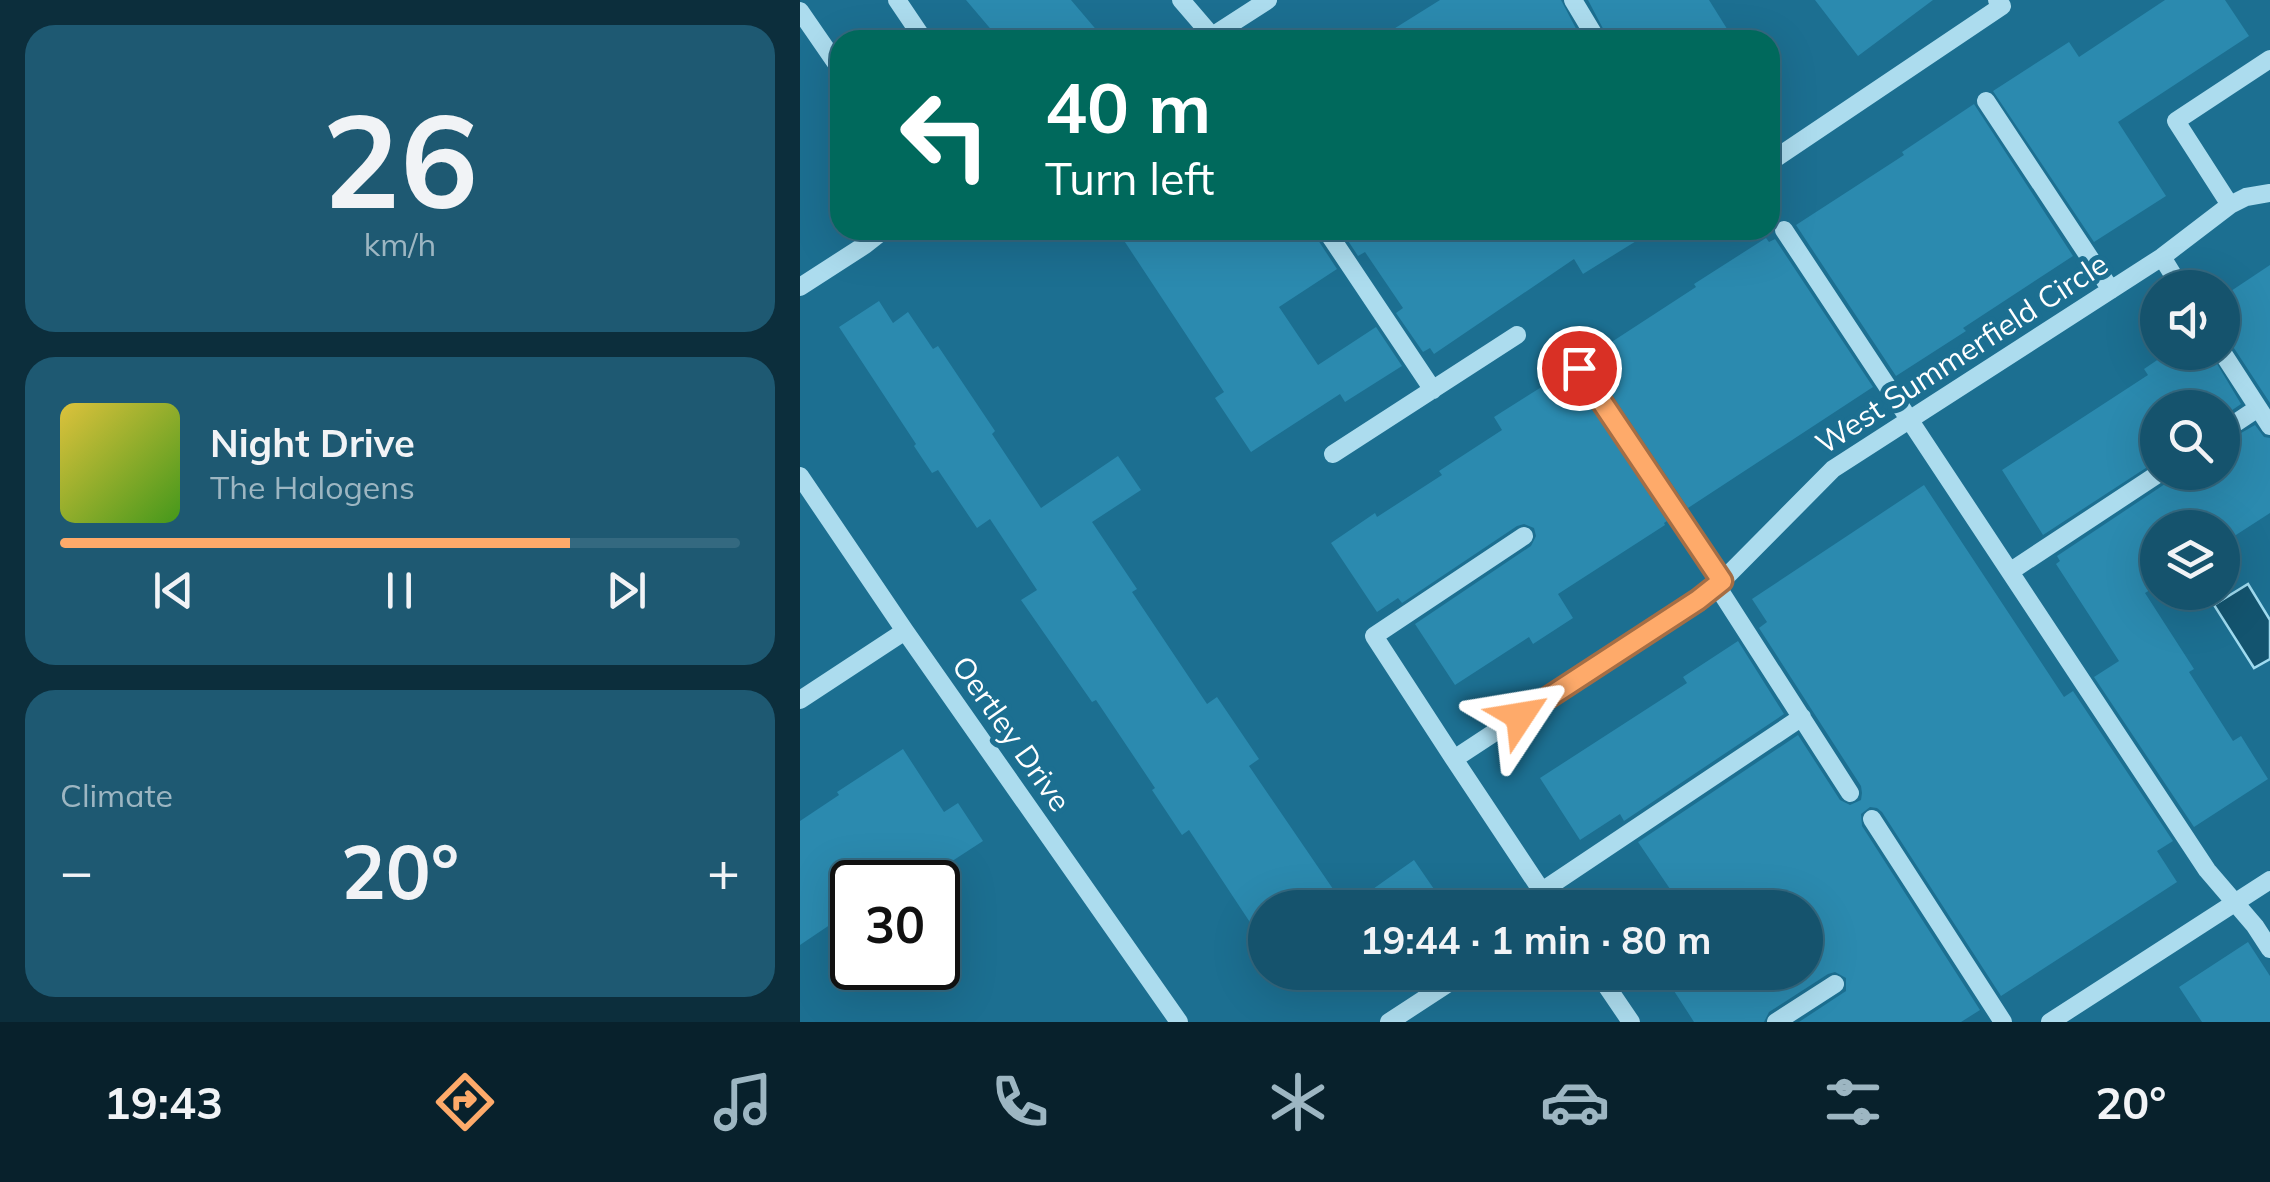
<!DOCTYPE html>
<meta charset="utf-8">
<style>
body{margin:0;font-family:Mulish,sans-serif;background:#1e5972;color:#f1f3f6;height:100vh;display:flex;flex-direction:column;font-size:38px;white-space:nowrap}
*{box-sizing:border-box;margin:0}
p{font-size:32px;color:#9db6c2}
.icon{flex:none;width:55px;height:55px;fill:none;stroke:currentColor;stroke-width:2;stroke-linecap:round;stroke-linejoin:round}
.map{position:relative;flex:1;overflow:hidden}
.details{display:flex;flex-direction:column;gap:25px;padding:25px;background:#0c2e3c;width:800px}
.details>*{flex:none}
.top-card{position:absolute;left:30px;top:30px;width:950px;height:210px;border-radius:30px;box-shadow:0 10px 40px #0002,0 0 0 2px #346980;background:#00695c;color:#fff;overflow:hidden}
.tools{position:absolute;left:1340px;top:270px;display:grid;gap:20px}
.tools a{display:grid;place-items:center;width:100px;height:100px;border-radius:50%;background:#15536d;box-shadow:0 10px 40px #0002,0 0 0 2px #346980;font-size:50px}
.speed{position:absolute;left:30px;top:860px;display:flex;gap:20px;font-size:50px;font-weight:700;text-align:center}
.speed>*{display:grid;place-content:center;width:130px;height:130px;border-radius:50%;background:#15536d;box-shadow:0 10px 40px #0002,0 0 0 2px #346980;line-height:1}
.speed .limit{border:5px solid #111;border-radius:15px;background:#fff;color:#111}
.pin{position:absolute;display:grid;place-items:center;width:85px;height:85px;color:#fff;margin:-42px;border:5px solid #fff;border-radius:50%;box-shadow:0 2px 10px #0007}
.me{position:absolute;width:110px;margin:-55px;rotate:57deg;stroke-linejoin:round;filter:drop-shadow(0 0 8px #0008)}
.turn{display:flex;align-items:center;gap:35px;height:210px;padding:0 50px;font-size:45px}
.turn .icon{width:130px;height:130px;stroke-width:2.5}
.turn b{display:block;font-size:70px;line-height:85px}
.big{font-size:75px;font-weight:700;line-height:1.1}
.details .widget{flex:1;display:flex;flex-direction:column;justify-content:center;gap:15px;min-width:0;padding:0 35px;border-radius:30px;background:#1e5972}
.details .dial{align-items:center;gap:0}
.dial b{font-size:130px;line-height:1}
.song{display:flex;align-items:center;gap:30px}
.cover{width:120px;height:120px;border-radius:15px;background:linear-gradient(135deg,hsl(50 70% 55%),hsl(100 70% 35%))}
.played{height:10px;border-radius:5px;background:linear-gradient(90deg,#feaa6a 75%,#346980 75%)}
.keys{display:flex;justify-content:space-around;direction:ltr}
.heat{display:flex;justify-content:space-between;align-items:center;font-size:55px;direction:ltr}
.trip{position:absolute;left:448px;top:890px;width:575px;height:100px;border-radius:50px;background:#15536d;box-shadow:0 10px 40px #0002,0 0 0 2px #346980;font-weight:700;line-height:100px;text-align:center}
.menu{display:flex;height:160px;justify-content:space-around;align-items:center;background:#08212c;color:#9db6c2}
.menu .icon{width:70px;height:70px}
.menu .active{color:#feaa6a}
.menu b{font-size:45px;color:#f1f3f6}
main{display:flex;flex:1;min-height:0}
.map>svg:first-child{display:block}
.water{fill:#13546f;stroke:#9fdbf0;stroke-width:2.5}
.building{fill:#2b8aaf}
.lines{fill:none;stroke-linecap:round;stroke-linejoin:round}
.minor{stroke:#acdcee;stroke-width:18}
.route-casing{stroke:#a56e45;stroke-width:25}
.route{stroke:#feaa6a;stroke-width:18}
.labels{text-anchor:middle;stroke-width:10;stroke-linejoin:round;paint-order:stroke}
.street-label{font-size:30px;fill:#fff;stroke:#1c6f91}
</style>
<main>
<section class="details">
<div class="widget dial"><b>26</b><p>km/h</p></div>
<div class="widget">
<div class="song"><i class="cover"></i><div><b>Night Drive</b><p>The Halogens</p></div></div>
<div class="played"></div>
<div class="keys"><svg class="icon" aria-label="previous" viewBox="0 0 24 24"><path d="M18 5L8 12l10 7zM5 5v14"/></svg><svg class="icon" aria-label="pause" viewBox="0 0 24 24"><path d="M8 5v14M16 5v14"/></svg><svg class="icon" aria-label="next" viewBox="0 0 24 24"><path d="M6 5l10 7-10 7zM19 5v14"/></svg></div>
</div>
<div class="widget"><p>Climate</p>
<div class="heat"><a>−</a><b class="big">20°</b><a>+</a></div>
</div>
</section>
<div class="map">
<svg width="1470" height="1022" viewBox="0 0 1470 1022">
<rect width="100%" height="100%" fill="#1c6f91"/>
<path class="water" d="M 1448,584 L 1470,620 L 1470,659 L 1454,668 L 1414,605 Z"/>
<path class="building" d="M 166,0 L 271,0 L 305,40 L 200,40 Z
M 640,0 L 761,0 L 782,40 L 576,40 Z
M 788,0 L 909,0 L 934,40 L 809,40 Z
M 1015,0 L 1133,0 L 1058,56 Z
M 1365,0 L 1425,0 L 1449,36 L 1318,122 L 1366,196 L 1294,242 L 1193,91 L 1269,42 L 1279,57 Z
M 1174,104 L 1273,256 L 1163,328 L 1166,331 L 1096,376 L 996,225 L 1104,155 L 1102,152 Z
M 317,230 L 514,230 L 516,237 L 537,269 L 479,307 L 518,365 L 576,327 L 602,366 L 545,402 L 540,394 L 451,452 L 415,398 L 424,392 Z
M 541,230 L 854,230 L 783,274 L 774,259 L 634,354 L 630,348 L 623,352 L 596,313 L 603,308 L 565,252 L 558,256 Z
M 966,238 L 969,242 L 975,239 L 1073,387 L 888,508 L 787,358 L 896,287 L 894,284 Z
M 1470,265 L 1470,403 L 1432,345 L 1422,340 L 1422,297 Z
M 79,301 L 93,323 L 108,312 L 133,349 L 138,346 L 195,431 L 192,434 L 241,508 L 318,456 L 341,490 L 292,522 L 337,589 L 332,592 L 407,704 L 417,697 L 459,759 L 449,766 L 546,908 L 465,908 L 465,945 L 389,830 L 382,835 L 352,790 L 355,788 L 296,700 L 292,702 L 221,600 L 237,590 L 190,519 L 177,528 L 138,470 L 132,473 L 114,446 L 116,444 L 39,327 Z
M 1369,352 L 1410,352 L 1441,404 L 1422,417 L 1422,408 L 1358,408 L 1358,460 L 1243,535 L 1202,470 L 1348,375 L 1344,369 Z
M 767,371 L 867,521 L 864,523 L 865,525 L 758,594 L 773,618 L 733,644 L 729,637 L 655,685 L 615,624 L 731,546 L 736,536 L 734,528 L 724,524 L 717,526 L 602,603 L 598,598 L 577,612 L 531,543 L 575,513 L 577,517 L 642,475 L 639,471 L 702,430 L 694,417 Z
M 1455,425 L 1464,437 L 1470,438 L 1470,513 L 1422,544 L 1422,528 L 1358,528 L 1358,585 L 1345,593 L 1394,669 L 1389,672 L 1433,741 L 1441,736 L 1468,779 L 1394,827 L 1294,677 L 1319,661 L 1256,564 L 1260,561 L 1257,556 L 1368,482 L 1373,472 L 1422,472 L 1422,444 Z
M 1124,485 L 1264,697 L 1273,691 L 1373,841 L 1357,851 L 1377,882 L 1201,996 L 1082,812 L 1077,808 L 1070,807 L 1061,814 L 1062,826 L 1180,1010 L 1161,1022 L 999,1022 L 1046,991 L 1046,978 L 1035,972 L 1028,974 L 969,1012 L 964,1022 L 894,1022 L 867,980 L 880,972 L 1005,972 L 1005,908 L 883,908 L 838,842 L 998,735 L 1040,800 L 1050,805 L 1061,800 L 1062,793 L 1061,786 L 959,628 L 967,622 L 952,599 Z
M 938,641 L 984,714 L 824,821 L 820,814 L 780,840 L 740,778 L 887,683 L 883,677 Z
M 103,749 L 144,812 L 158,803 L 183,841 L 120,882 L 52,882 L 52,910 L 0,945 L 0,821 L 39,795 L 37,792 Z
M 614,860 L 647,908 L 546,908 Z
M 1448,942 L 1470,976 L 1470,1022 L 1402,1022 L 1379,987 Z"/>
<g class="lines">
<path class="minor" d="M 97,0 L 124,40
M 381,0 L 412,36
M 773,0 L 797,40
M 0,11 L 40,69
M 406,40 L 468,0
M 1186,101 L 1311,290
M 970,162 L 1202,6 L 1197,0
M 1430,205 L 1376,121 L 1470,59
M 526,230 L 633,390
M 984,230 L 1407,870 L 1455,926 L 1470,949
M 1362,257 L 1381,288
M 0,287 L 65,245 L 84,230
M 1422,352 L 1470,426
M 779,367 L 922,581
M 1422,432 L 1458,408
M 533,454 L 717,335
M 0,476 L 105,631 L 379,1022
M 1211,571 L 1361,472
M 917,586 L 1050,793
M 0,700 L 105,631
M 654,759 L 574,636 L 724,536
M 1072,819 L 1203,1022
M 742,891 L 1002,717
M 753,908 L 654,759 L 917,586 L 1033,469 L 1362,257 L 1430,205 L 1446,197 L 1470,193
M 797,972 L 831,1022
M 589,1022 L 661,975
M 976,1022 L 1035,984
M 1250,1022 L 1470,880"/>
</g>
<g class="lines">
<g class="route-casing">
<path id="route" d="M 720,716 L 898,600 L 922,581 L 779,368"/>
</g>
<use href="#route" class="route"/>
</g>
<g class="labels">
<g class="street-label">
<text transform="translate(1162 354) rotate(-33)" y="10">West Summerfield Circle</text>
<text transform="translate(211 734) rotate(55)" y="10">Oertley Drive</text>
</g>
</g>
</svg>
<div class="tools">
<a><svg class="icon" aria-label="sound" viewBox="0 0 24 24"><path d="M4 9h4l5-4v14l-5-4H4zM17 9q2 3 0 6"/></svg></a>
<a><svg class="icon" aria-label="search" viewBox="0 0 24 24"><circle cx="10" cy="10" r="6"/><path d="M15 15l6 6"/></svg></a>
<a><svg class="icon" aria-label="layers" viewBox="0 0 24 24"><path d="M12 4l9 5-9 5-9-5zM3 14l9 5 9-5"/></svg></a>
</div>
<div class="speed"><div class="limit">30</div></div>
<div class="pin" style="left:779px;top:368px;background:#d93025"><svg class="icon" aria-label="arrive" viewBox="0 0 24 24"><path d="M6 21V4h12l-3 4 3 4H6"/></svg></div>
<svg class="me" style="left:720px;top:716px" viewBox="-20 -20 40 40"><path d="M0-17L14 15 0 8-14 15z" fill="#feaa6a" stroke="#fff" stroke-width="4"/></svg>
<div class="trip">19:44 · 1 min · 80 m</div>
<div class="top-card">
<div class="turn"><svg class="icon" aria-label="left" viewBox="0 0 24 24"><path d="M17 20v-9H6M10 6l-5 5 5 5"/></svg><div><b>40 m</b>Turn left</div></div>
</div>
</div>
</main>
<nav class="menu">
<b>19:43</b>
<svg class="icon active" aria-label="directions" viewBox="0 0 24 24"><path d="M12 3l9 9-9 9-9-9zM9 14v-3h6M13 9l2 2-2 2"/></svg>
<svg class="icon" aria-label="music" viewBox="0 0 24 24"><path d="M9 18V5l10-2v13"/><circle cx="6" cy="18" r="3"/><circle cx="16" cy="16" r="3"/></svg>
<svg class="icon" aria-label="phone" viewBox="0 0 24 24"><path d="M5 4h4l2 5-3 2q2 4 5 5l2-3 5 2v4C11 20 4 13 5 4z"/></svg>
<svg class="icon" aria-label="climate" viewBox="0 0 24 24"><path d="M12 3v18M4 7l16 10M4 17L20 7"/></svg>
<svg class="icon" aria-label="car" viewBox="0 0 24 24"><path d="M5 17H2v-5l4-1 3-4h7l3 4 3 1v5h-3M9 17h6M6 11h13"/><circle cx="7" cy="17" r="2"/><circle cx="17" cy="17" r="2"/></svg>
<svg class="icon" aria-label="filters" viewBox="0 0 24 24"><path d="M4 7h16M4 17h16"/><circle cx="9" cy="7" r="2"/><circle cx="15" cy="17" r="2"/></svg>
<b>20°</b>
</nav>
